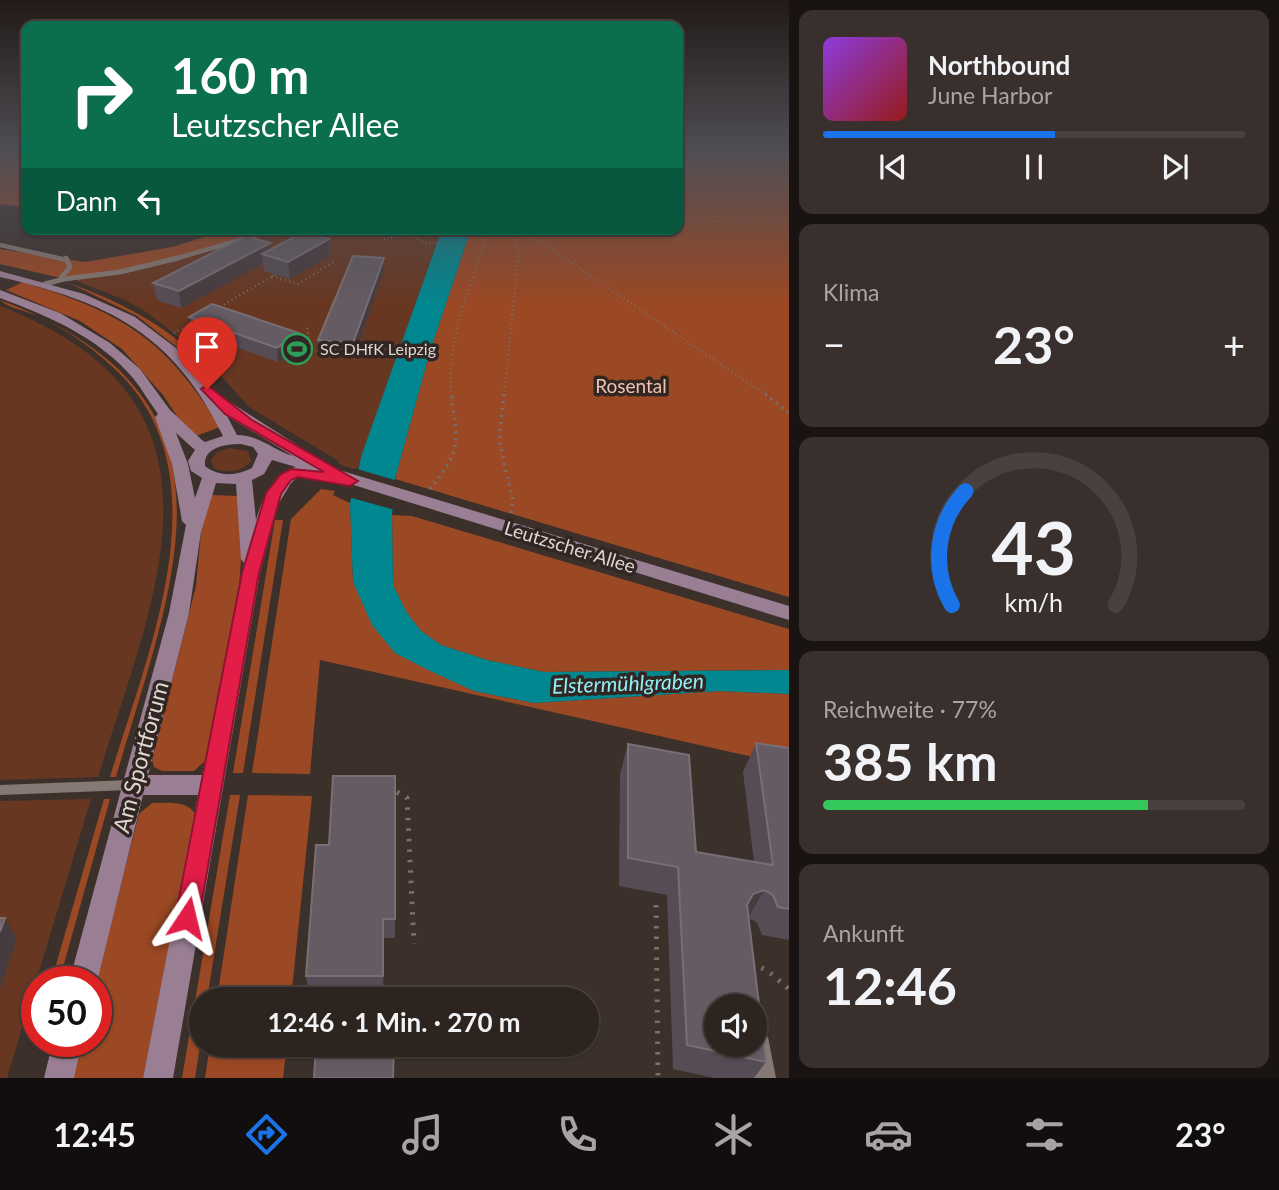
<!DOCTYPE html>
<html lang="de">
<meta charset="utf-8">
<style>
body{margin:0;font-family:Lato,sans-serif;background:#39302d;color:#f1f3f6;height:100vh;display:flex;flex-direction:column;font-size:26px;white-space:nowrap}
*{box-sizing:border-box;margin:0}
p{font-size:23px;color:#a7a4a5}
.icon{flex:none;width:38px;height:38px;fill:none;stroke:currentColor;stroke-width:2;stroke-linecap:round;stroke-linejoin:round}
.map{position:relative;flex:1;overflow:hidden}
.drawer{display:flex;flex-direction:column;gap:10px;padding:10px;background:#191412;width:490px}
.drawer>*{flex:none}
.top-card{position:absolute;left:21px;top:21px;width:662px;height:214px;border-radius:14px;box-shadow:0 2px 5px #0004,0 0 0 2px #48413e;background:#0b6e4f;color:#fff;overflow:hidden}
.controls{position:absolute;left:704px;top:994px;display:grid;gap:14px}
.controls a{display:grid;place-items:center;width:63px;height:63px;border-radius:50%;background:#2d2420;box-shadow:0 2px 5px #0004,0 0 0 2px #48413e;font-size:35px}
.speed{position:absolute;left:21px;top:966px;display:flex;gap:14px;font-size:35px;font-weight:700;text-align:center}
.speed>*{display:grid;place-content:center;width:91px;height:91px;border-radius:50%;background:#2d2420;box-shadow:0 2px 5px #0004,0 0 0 2px #48413e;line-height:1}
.speed .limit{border:10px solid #d22;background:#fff;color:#111}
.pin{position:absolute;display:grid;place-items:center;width:60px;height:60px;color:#fff;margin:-72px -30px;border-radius:50% 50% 50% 0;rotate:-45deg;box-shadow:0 0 7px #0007}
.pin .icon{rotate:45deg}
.me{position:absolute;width:77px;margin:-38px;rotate:10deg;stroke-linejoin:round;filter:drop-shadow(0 0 5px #0008)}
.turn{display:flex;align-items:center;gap:24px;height:147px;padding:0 35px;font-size:32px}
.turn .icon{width:91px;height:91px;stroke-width:2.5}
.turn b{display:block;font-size:49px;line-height:60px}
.then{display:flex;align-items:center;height:66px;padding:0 35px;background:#0003;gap:14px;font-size:26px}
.big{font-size:52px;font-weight:700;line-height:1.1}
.drawer .card{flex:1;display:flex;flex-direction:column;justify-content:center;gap:10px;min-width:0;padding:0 24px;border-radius:14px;background:#39302d}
.drawer .dial{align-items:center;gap:0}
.dial svg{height:182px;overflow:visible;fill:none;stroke:#48413e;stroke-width:7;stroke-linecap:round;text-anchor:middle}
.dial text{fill:#f1f3f6;stroke:none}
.song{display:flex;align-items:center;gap:21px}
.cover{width:84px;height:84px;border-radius:10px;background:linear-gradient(135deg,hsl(270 70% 55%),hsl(0 70% 35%))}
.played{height:7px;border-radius:4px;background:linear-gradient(90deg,#1a73e8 55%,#48413e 55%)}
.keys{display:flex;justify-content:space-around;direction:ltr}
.heat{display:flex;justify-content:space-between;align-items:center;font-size:38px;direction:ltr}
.charge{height:10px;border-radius:5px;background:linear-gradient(90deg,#34c759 77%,#48413e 0)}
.trip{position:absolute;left:189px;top:987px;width:410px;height:70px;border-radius:35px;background:#2d2420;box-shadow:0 2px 5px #0004,0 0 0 2px #48413e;font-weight:700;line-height:70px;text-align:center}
.menu{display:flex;height:112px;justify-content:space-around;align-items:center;background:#120e0d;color:#a7a4a5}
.menu .icon{width:49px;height:49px}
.menu .on{color:#1a73e8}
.menu b{font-size:32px;color:#f1f3f6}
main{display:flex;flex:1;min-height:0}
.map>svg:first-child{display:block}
.green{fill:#683722}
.forest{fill:#9b4824}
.water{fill:#01878f}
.pier{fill:#3c302b}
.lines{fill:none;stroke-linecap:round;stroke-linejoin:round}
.path-far4{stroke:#7a6f6b;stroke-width:2;stroke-dasharray:1 2.5;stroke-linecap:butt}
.path-far3{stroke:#7a6f6b;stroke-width:2.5;stroke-dasharray:1 3.5;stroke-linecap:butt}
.path-far2{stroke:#7a6f6b;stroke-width:3.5;stroke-dasharray:2 5;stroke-linecap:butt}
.path-far1{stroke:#7a6f6b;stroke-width:4.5;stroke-dasharray:2 6;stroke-linecap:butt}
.path{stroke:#7a6f6b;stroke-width:5;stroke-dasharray:2.5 8;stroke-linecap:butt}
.lane-far2{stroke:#867872;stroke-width:4.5}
.lane-far1{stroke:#867872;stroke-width:5}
.lane{stroke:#867872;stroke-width:10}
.street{fill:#867872;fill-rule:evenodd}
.secondary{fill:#9a7f94;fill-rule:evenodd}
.wall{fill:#564c55}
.shaded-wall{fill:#463b3e}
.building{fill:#655b62;stroke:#786e74;stroke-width:2;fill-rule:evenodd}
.route{fill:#e11d48;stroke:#92132f;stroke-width:2}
.labels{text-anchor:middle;stroke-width:7;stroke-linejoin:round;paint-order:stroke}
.far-poi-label{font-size:16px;fill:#ded6d3;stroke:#322622;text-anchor:start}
.park-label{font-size:19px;fill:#f1c2af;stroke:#322622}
.street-label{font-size:19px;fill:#ded6d3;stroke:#322622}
.water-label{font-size:21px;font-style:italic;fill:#91eff7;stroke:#322622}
.near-street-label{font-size:23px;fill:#ded6d3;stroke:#322622}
</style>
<main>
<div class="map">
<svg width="789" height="1078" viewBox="0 0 789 1078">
<rect width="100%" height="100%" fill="#3c302b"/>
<path class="green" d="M 298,229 L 442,229 L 357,470 L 339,464 L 337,460 L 249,407 L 203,356 L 146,312 L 125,300 L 74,280 L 269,232 L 286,233 Z
M 0,306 C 246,401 157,587 98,777 L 0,780 Z
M 229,448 L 248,451 L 251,461 C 242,472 227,474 214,468 L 211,460 L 217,452 Z
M 91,799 L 7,1078 L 0,1078 L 0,801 Z"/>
<path class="forest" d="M 0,153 L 26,153 L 26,207 L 0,204 Z
M 677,153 L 789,153 L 789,597 L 395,479 L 430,351 L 471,229 L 677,229 Z
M 107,229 L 298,229 L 286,233 L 269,232 L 116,273 L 61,278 L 0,264 L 0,249 L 85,262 L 172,247 L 224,231 L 155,237 L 111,234 Z
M 23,282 C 122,313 164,337 220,427 L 196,436 L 185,428 L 163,395 L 122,349 L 80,321 L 6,290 Z
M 69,283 C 118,301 166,324 202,363 L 196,362 L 137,316 Z
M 0,300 C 257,397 175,574 116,777 L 110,777 C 146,656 225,479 120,374 C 96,350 69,331 38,316 C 26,311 8,308 0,300 Z
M 321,489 L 335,491 L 333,495 L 350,503 L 353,582 L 395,653 L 474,691 L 534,703 L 719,691 L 789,694 L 789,765 L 320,660 L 310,774 L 252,773 L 291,519 Z
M 211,495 L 239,496 L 242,548 L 239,585 L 206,760 L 194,771 L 162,771 L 154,767 L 152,760 L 196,586 L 202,522 Z
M 392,515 L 412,516 L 789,629 L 789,670 L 544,672 L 487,660 L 441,645 L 421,631 L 407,614 L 393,585 Z
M 275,520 L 283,520 L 243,773 L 233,773 Z
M 230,795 L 240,795 L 207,999 L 201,999 L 201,1039 L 195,1078 L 182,1078 Z
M 248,795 L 312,796 L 291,999 L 217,999 Z
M 104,799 L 110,799 L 59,982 L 51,982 Z
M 152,803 C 166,803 188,800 195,814 L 143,1078 L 72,1078 L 81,1041 L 96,1041 L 96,982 L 139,814 Z
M 210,1045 L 287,1045 L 283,1078 L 205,1078 Z"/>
<path class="water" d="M 442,229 L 471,229 L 430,351 L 395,479 L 392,515 L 393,585 L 407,613 L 421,631 L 441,645 L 487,660 L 544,672 L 789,670 L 789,694 L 719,691 L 534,703 L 474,691 L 428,670 L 395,653 L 372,625 L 353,582 L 350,503 L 362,454 Z"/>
<path class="pier" d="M 354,468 L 398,481 L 395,510 L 348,497 Z"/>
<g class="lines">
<path class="path-far4" d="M 704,153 L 789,174
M 677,221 L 789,222
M 512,229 L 519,253 L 518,260
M 520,229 L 567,260
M 410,235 L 425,243 L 443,244
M 384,239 L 410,235 L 413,229
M 478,260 L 488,229"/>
<path class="path-far3" d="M 564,258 L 768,396
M 272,276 L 298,284 L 335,261
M 216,309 L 275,275
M 174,333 L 192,323
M 300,358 L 309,341 L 307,326
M 452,396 C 445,349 465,303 479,258
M 504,396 L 518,258"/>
<path class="path-far2" d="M 504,394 L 499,441 L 513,501 L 511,513
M 765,394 L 789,413
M 430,489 C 462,450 458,442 451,394"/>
<path class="path-far1" d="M 393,789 L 400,793"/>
<path class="path" d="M 397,792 L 407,798 L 414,944
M 656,905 L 658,1078
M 752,963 L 768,971 L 789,989"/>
<path class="lane-far2" d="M 0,245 L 67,260
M 171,260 L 278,229"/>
<path class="lane-far1" d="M 61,278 L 70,267 L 66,258
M 45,284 L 64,279 L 120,272 L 178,258"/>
<path class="lane" d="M 0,790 L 130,785"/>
<path class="street" d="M 759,1033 L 768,1037 L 776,1078 L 750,1078 L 746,1046 L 754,1045 L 754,1035 Z"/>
<path class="secondary" d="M 0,271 L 84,294 L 135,317 L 180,351 L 214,392 L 316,457 L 318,460 L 316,463 L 789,606 L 789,620 L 302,469 L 304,472 L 291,483 L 279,503 L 260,573 L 173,1078 L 143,1078 L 198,795 L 143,795 L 97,982 L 69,982 L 169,613 L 186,525 L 182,521 L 172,464 L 155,417 L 158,414 C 149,402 142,389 133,378 C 99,338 49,316 0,298 L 0,290 L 60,313 L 110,343 L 140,369 L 170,410 L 202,440 L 205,442 L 223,436 C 173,333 108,302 0,277 ZM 227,416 L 293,456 C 273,450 259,435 237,435 ZM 176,433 L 195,450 L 188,461 L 191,471 L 202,478 L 195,498 L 188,464 ZM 241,444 L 253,447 L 258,454 L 252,468 C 237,476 219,477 205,466 C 203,447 226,444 241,444 ZM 272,460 L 296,467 C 273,473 262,500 256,520 L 252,480 L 264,474 ZM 216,483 L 236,484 L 241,559 L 244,563 L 202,775 L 148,775 L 189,613 L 201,532 Z
M 53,1041 L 82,1041 L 74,1078 L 44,1078 Z"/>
</g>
<path class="wall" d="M 406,229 L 406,234 L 366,236 L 366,232 Z
M 271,249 L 329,256 L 290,279 L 264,271 L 263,264 L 181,308 L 157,300 L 153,283 Z
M 384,258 L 384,271 L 354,357 L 319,354 L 318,340 Z
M 189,317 L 299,333 L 300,348 L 278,362 L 191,331 Z
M 756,743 L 789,748 L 789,940 L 762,935 L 757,923 L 749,918 L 766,1062 L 754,1078 L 714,1078 L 673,1069 L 667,895 L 619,886 L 620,774 L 628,744 L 696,852 L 754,862 L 743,772 Z
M 395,776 L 395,938 L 384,938 L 383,995 L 309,995 L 306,976 L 329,845 Z"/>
<path class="shaded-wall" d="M 329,239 L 329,256 L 290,279 L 288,262 Z
M 270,243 L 271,257 L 262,254 L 263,264 L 181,308 L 179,291 Z
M 384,258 L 384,271 L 354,357 L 353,343 Z
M 299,333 L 300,348 L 278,362 L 277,348 Z
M 764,890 L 748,918 L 738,922 L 753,894 Z
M 5,918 L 17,938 L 0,989 L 0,932 Z"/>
<path class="building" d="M 367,229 L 406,229 L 406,230 L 366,232 Z
M 303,232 L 329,239 L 288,262 L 262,254 Z
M 246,236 L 270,243 L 179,291 L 153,283 Z
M 353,256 L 384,258 L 353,343 L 318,340 Z
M 212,304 L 299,333 L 277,348 L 189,317 Z
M 756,743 L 789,748 L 789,909 L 778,907 L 773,895 L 764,890 L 753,894 L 747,905 L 766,1062 L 687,1045 L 678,867 L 628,858 L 628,744 L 689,755 L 696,852 L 773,865 ZM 716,1006 L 754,1006 L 754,1045 L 716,1045 Z
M 333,776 L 395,776 L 395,919 L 383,919 L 383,976 L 306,976 L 316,845 L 329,845 Z
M 0,918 L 5,918 L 0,932 Z
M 316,1045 L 394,1045 L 393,1078 L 314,1078 Z"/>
<linearGradient id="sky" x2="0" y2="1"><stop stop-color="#211a18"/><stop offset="0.5" stop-color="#504e55"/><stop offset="1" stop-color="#504e55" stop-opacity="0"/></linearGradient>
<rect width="789" height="304" fill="url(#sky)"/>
<path class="route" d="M 207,385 L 252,420 L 358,481 L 350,486 L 298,477 L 291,480 L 281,494 L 259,573 L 199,918 L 195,926 L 187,930 L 179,926 L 175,918 L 242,573 L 266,493 L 281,474 L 291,469 L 324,472 L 225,414 L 201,389 Z"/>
<defs>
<g id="stadium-ring" transform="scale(1.575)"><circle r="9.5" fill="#322622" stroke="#2e9e5b" stroke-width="1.5"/><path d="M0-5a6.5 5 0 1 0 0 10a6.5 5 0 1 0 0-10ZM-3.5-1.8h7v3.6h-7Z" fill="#2e9e5b"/></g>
</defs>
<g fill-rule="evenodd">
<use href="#stadium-ring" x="297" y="349"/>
</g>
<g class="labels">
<g class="far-poi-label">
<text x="320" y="355">SC DHfK Leipzig</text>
</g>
<g class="park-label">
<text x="631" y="393">Rosental</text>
</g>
<g class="street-label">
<text transform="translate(570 547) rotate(17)" y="7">Leutzscher Allee</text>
</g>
<g class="water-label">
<text transform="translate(628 684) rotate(-2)" y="7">Elstermühlgraben</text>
</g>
<g class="near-street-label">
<text transform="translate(141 757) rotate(-75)" y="8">Am Sportforum</text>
</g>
</g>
</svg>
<div class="controls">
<a><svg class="icon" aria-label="sound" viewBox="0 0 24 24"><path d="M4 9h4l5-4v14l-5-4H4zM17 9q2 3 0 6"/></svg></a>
</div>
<div class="speed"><div class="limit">50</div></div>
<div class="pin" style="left:207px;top:389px;background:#d93025"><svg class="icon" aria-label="arrive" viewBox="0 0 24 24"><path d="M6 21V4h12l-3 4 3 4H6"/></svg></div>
<svg class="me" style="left:187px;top:918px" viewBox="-20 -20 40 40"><path d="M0-17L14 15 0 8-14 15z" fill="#e11d48" stroke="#fff" stroke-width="4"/></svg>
<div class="trip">12:46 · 1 Min. · 270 m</div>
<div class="top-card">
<div class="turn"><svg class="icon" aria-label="right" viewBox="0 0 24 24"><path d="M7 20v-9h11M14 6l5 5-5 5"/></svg><div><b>160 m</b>Leutzscher Allee</div></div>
<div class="then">Dann<svg class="icon" aria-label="left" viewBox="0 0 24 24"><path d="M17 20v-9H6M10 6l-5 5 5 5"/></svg></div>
</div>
</div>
<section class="drawer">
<div class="card">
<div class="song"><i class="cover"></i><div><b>Northbound</b><p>June Harbor</p></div></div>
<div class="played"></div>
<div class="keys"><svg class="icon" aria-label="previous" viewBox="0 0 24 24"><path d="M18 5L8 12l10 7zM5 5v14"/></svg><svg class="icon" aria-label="pause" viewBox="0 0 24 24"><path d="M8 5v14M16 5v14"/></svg><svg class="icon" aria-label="next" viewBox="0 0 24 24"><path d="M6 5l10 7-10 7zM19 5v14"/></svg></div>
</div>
<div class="card"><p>Klima</p>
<div class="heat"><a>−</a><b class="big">23°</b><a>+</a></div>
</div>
<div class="card dial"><svg viewBox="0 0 100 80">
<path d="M14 69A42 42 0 1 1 86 69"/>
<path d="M14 69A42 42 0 0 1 20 19" stroke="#1a73e8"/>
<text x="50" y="56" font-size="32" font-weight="700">43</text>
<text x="50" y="72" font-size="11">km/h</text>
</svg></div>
<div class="card"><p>Reichweite · 77%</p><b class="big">385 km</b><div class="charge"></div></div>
<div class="card"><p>Ankunft</p><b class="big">12:46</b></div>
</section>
</main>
<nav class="menu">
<b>12:45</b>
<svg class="icon on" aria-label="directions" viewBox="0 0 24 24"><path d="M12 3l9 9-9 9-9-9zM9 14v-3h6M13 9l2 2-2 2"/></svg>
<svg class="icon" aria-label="music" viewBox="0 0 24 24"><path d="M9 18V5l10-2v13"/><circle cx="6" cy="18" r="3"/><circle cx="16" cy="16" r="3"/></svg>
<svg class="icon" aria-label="phone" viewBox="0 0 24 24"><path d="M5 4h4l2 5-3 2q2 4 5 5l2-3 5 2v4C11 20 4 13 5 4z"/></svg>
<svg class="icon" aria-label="climate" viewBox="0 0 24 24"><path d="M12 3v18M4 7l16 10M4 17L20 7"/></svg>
<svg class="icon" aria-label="car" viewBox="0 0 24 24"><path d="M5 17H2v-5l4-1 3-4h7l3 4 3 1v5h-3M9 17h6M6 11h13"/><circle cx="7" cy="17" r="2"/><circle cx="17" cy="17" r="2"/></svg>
<svg class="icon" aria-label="filters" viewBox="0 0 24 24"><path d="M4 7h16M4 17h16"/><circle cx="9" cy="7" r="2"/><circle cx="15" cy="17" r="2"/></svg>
<b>23°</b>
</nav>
